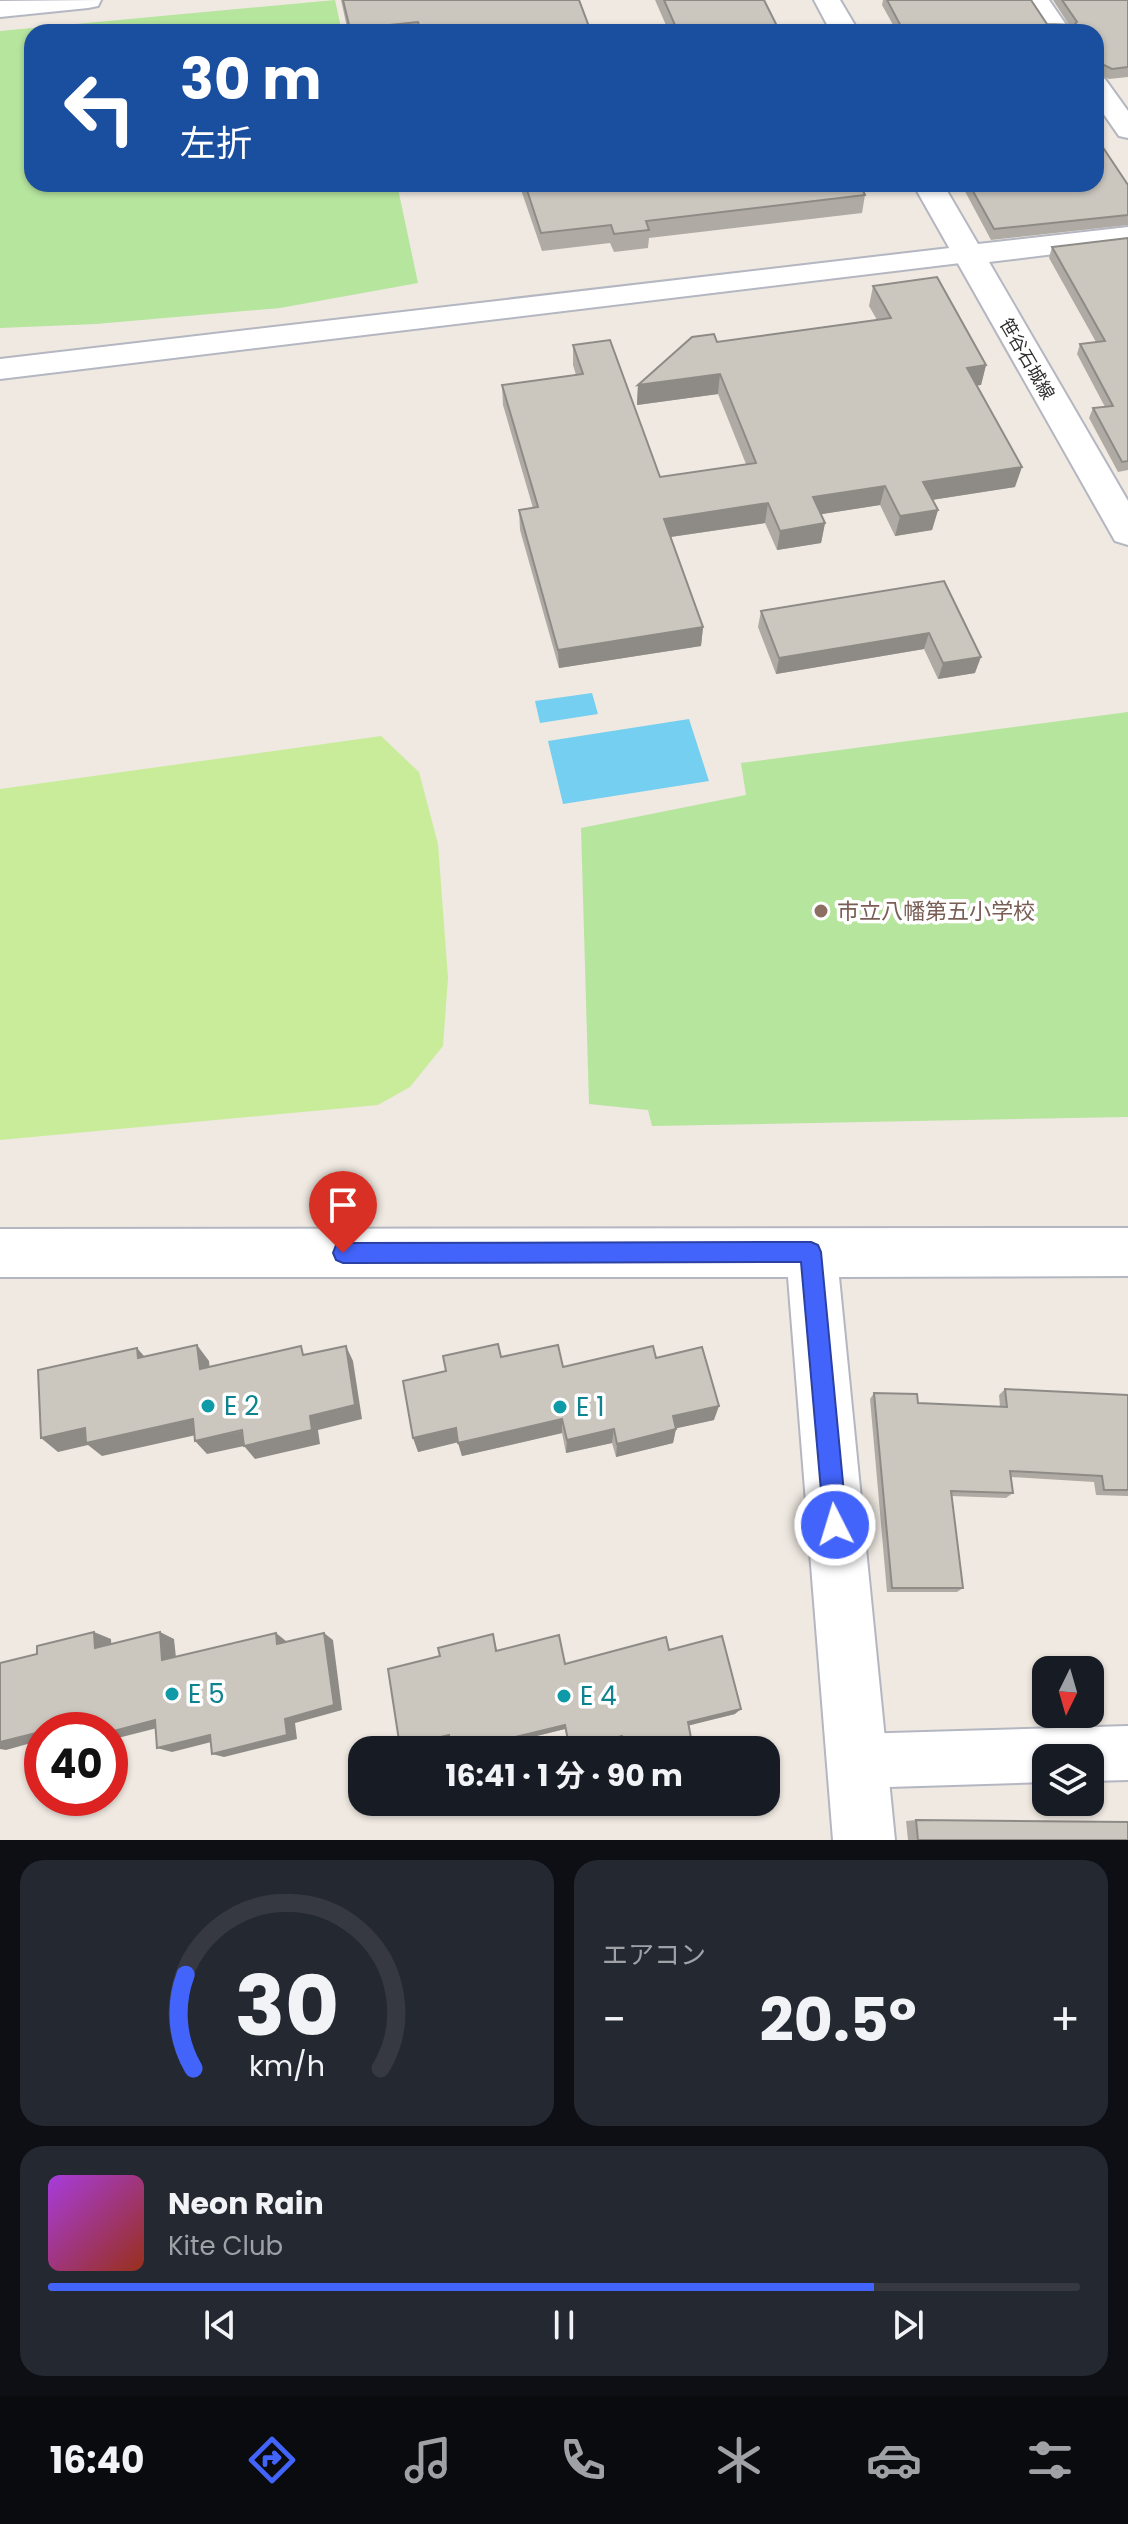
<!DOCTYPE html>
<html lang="ja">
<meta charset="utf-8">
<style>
body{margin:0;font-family:Poppins,"Noto Sans JP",sans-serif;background:#242831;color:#f1f3f6;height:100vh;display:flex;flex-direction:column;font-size:30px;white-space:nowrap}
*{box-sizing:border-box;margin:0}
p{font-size:26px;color:#9ea1a6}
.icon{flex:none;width:44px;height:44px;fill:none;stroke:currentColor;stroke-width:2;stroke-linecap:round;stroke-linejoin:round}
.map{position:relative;height:1840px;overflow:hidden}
.drawer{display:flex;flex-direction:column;gap:20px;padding:20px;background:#0d0f14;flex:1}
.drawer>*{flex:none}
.guide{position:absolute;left:24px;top:24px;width:1080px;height:168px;border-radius:24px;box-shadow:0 2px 6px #0004;background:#1a4fa0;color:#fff;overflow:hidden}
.needle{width:52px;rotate:185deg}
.tools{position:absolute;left:1032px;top:1656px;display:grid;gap:16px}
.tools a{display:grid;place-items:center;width:72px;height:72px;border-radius:16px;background:#171b24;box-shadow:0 2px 6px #0004;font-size:40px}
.speed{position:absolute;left:24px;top:1712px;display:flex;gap:16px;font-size:40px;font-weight:700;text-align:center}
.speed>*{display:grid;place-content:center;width:104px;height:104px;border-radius:50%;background:#171b24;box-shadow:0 2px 6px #0004;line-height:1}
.speed .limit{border:12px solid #d22;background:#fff;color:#111}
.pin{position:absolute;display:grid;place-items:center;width:68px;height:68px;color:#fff;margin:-82px -34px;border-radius:50% 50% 50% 0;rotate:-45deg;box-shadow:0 0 8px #0007}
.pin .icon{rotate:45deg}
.me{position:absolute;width:88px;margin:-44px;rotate:355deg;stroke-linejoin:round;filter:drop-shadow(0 0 6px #0008)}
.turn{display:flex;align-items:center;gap:28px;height:168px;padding:0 24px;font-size:36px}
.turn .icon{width:104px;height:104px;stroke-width:2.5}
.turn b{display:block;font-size:56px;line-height:68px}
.big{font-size:60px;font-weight:700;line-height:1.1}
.drawer .card{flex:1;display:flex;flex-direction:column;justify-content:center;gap:12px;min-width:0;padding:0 28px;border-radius:24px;background:#242831}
.drawer .dial{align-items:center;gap:0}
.dial svg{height:208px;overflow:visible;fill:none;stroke:#363941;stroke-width:7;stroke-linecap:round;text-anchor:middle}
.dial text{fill:#f1f3f6;stroke:none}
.song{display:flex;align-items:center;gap:24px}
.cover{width:96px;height:96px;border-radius:12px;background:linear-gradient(135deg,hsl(280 70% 55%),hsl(10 70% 35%))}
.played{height:8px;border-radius:4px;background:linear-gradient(90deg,#4264fb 80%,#363941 80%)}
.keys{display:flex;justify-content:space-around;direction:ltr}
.heat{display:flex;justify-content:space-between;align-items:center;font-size:44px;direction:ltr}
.drawer .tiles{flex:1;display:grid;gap:20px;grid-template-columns:1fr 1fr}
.card:last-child{grid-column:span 2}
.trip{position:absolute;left:348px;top:1736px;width:432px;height:80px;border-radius:24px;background:#171b24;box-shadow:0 2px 6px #0004;font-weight:700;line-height:80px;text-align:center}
.tabs{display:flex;height:128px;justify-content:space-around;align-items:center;background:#090b0e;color:#9ea1a6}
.tabs .icon{width:56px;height:56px}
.tabs .active{color:#4264fb}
.tabs b{font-size:36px;color:#f1f3f6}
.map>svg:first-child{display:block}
.green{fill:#b6e59e}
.pitch{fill:#c9ec9a}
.water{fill:#75cff0}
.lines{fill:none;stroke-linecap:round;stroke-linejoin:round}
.street-casing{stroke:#b4b7c1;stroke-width:4}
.secondary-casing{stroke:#b4b7c1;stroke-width:4}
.street{fill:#fff;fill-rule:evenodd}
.secondary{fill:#fff;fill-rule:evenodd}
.wall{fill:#afaba4}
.shaded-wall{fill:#8e8b86}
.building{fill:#cbc7bf;stroke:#8e8b86;stroke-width:2}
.route{fill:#4264fb;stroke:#2b41a3;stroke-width:2}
.education-dot{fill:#8d6e63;stroke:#fff;stroke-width:3}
.culture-dot{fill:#0f9aa8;stroke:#fff;stroke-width:3}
.labels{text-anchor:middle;stroke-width:7;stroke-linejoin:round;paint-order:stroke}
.far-street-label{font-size:18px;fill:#2e2e2e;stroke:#fff}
.education-label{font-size:22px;fill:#785e54;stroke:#fff;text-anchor:start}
.near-culture-label{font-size:26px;fill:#0d838f;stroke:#fff;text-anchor:start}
</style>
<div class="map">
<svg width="1128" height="1840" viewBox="0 0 1128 1840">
<rect width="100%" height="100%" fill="#efe9e1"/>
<path class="green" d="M 335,0 L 342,32 L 32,32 L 32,184 L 397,184 L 418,283 L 280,308 L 96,324 L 0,328 L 0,31 Z
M 1128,712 L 1128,1117 L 652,1126 L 648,1110 L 589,1104 L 581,828 L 746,795 L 741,763 Z"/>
<path class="pitch" d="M 381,736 L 419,772 L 438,844 L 448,978 L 443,1046 L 410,1087 L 378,1105 L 0,1140 L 0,789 Z"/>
<path class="water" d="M 592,693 L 598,714 L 540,723 L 535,701 Z
M 689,719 L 709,781 L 563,804 L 548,741 Z"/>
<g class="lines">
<g class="street-casing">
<path id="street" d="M 1025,0 L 1049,0 L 1071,32 L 1047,32 Z
M 1096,76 L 1105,79 L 1128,111 L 1128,138 L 1119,136 L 1096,103 Z
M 967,246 L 977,249 L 981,255 L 977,261 L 0,379 L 0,359 Z
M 1128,1726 L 1128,1780 L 1090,1781 L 1090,1758 L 1046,1758 L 1046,1782 L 856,1788 L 837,1780 L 829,1761 L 837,1742 L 856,1734 Z"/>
</g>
<g class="secondary-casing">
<path id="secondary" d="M 101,0 L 98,6 L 88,8 L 0,17 L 0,1 Z
M 814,0 L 840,0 L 859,32 L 831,32 Z
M 913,184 L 943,184 L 978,244 L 1128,227 L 1128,245 L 989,262 L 1128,501 L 1128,545 L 1115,541 Z
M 1128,1228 L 1128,1276 L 839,1277 L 895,1840 L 833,1840 L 788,1277 L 0,1277 L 0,1229 Z"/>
</g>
<use href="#street" class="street"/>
<use href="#secondary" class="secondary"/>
</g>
<path class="wall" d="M 341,0 L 579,0 L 591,32 L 348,32 Z
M 655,0 L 764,0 L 780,32 L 669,32 Z
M 883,0 L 1031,0 L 1047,24 L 1069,25 L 1053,0 L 1128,0 L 1128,77 L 1109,79 L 1097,73 L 1096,75 L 1096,32 L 897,32 L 882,5 Z
M 519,184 L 860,184 L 865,195 L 862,213 L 649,238 L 648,248 L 614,252 L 610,243 L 542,251 Z
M 961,184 L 1128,185 L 1128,225 L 991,240 Z
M 1128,238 L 1128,470 L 1118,472 L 1089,418 L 1093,408 L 1105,407 L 1077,354 L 1080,344 L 1096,342 L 1049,258 L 1052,247 Z
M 873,286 L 986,365 L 981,385 L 977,385 L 1015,487 L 932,500 L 938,510 L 932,530 L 895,536 L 880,505 L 821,514 L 825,523 L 821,543 L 777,550 L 765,523 L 671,537 L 703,627 L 701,646 L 559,668 L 520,530 L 519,510 L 533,508 L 503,405 L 502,385 L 576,375 L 573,365 L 573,345 L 660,477 L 746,464 L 718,394 L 637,405 L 638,385 L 717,342 L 877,320 L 869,306 Z
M 944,581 L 975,673 L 938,679 L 924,649 L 776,674 L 758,627 L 761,611 Z
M 501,1357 L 563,1367 L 656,1358 L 714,1420 L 676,1428 L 673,1443 L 616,1457 L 612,1443 L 566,1453 L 562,1433 L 462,1456 L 458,1442 L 418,1452 L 446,1371 Z
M 1005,1389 L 1128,1395 L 1128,1496 L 1096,1495 L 1094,1482 L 1011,1477 L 1013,1493 L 1006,1498 L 951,1496 L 963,1588 L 957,1592 L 887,1592 L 870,1399 L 874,1393 L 918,1403 L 1000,1407 L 999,1395 Z
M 495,1641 L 497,1650 L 565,1664 L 669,1650 L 735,1714 L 688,1725 L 687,1741 L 655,1750 L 622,1750 L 620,1740 L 585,1750 L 569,1750 L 565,1729 L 480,1750 L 451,1750 Z
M 916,1820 L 1128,1840 L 908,1840 L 906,1821 Z"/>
<path class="shaded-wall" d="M 986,365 L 981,385 L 962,388 L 967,368 Z
M 720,374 L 718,394 L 637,405 L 638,385 Z
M 1022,467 L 1015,487 L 918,502 L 923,482 Z
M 885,486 L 880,505 L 810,516 L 813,497 Z
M 768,503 L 765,523 L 663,538 L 664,519 Z
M 938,510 L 932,530 L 895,536 L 900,516 Z
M 825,523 L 821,543 L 777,550 L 780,531 Z
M 703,627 L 701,646 L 559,668 L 558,650 Z
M 929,633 L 924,649 L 776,674 L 779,658 Z
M 981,657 L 975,673 L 938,679 L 943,663 Z
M 197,1345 L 209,1361 L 211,1384 L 200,1369 Z
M 346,1346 L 353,1361 L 362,1419 L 318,1430 L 320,1444 L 255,1459 L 244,1446 L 207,1454 L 195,1441 L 310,1416 Z
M 137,1348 L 151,1364 L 138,1358 Z
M 719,1406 L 714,1420 L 669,1430 L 673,1416 Z
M 193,1419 L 205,1433 L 102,1456 L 88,1445 L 58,1452 L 41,1438 L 85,1428 Z
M 562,1419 L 562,1433 L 462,1456 L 458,1443 Z
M 456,1428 L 459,1442 L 418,1452 L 413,1438 Z
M 614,1429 L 612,1443 L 566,1453 L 567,1440 Z
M 676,1429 L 673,1443 L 616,1457 L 617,1444 Z
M 94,1632 L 111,1639 L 112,1655 L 95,1648 Z
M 160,1632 L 174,1639 L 177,1667 L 162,1660 Z
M 276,1633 L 286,1641 L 287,1651 L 277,1644 Z
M 324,1633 L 333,1640 L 342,1710 L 295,1723 L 297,1739 L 224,1757 L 212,1754 L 285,1719 Z
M 741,1709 L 735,1714 L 683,1727 L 688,1722 Z
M 155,1720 L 169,1725 L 110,1740 L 110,1732 Z
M 565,1725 L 565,1729 L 480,1750 L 462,1750 Z
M 36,1733 L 42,1740 L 6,1750 L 0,1749 L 0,1742 Z
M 210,1735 L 223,1739 L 172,1752 L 157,1748 Z
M 449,1735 L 453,1739 L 410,1750 L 404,1750 L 400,1747 Z
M 622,1736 L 620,1740 L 585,1750 L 573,1750 Z
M 691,1738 L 687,1741 L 655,1750 L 646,1750 Z"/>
<path class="building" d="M 343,0 L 579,0 L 591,32 L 421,32 L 418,22 L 350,29 Z
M 664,0 L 764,0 L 780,32 L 678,32 Z
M 887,0 L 1031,0 L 1047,24 L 1074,25 L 1077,22 L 1062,0 L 1128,0 L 1128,67 L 1112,69 L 1100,63 L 1096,70 L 1096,32 L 904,32 Z
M 1096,137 L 1128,185 L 1128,215 L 994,229 L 969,184 L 1096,184 Z
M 525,184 L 860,184 L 865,195 L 646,221 L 649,230 L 614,234 L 611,225 L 541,233 Z
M 1128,238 L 1128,461 L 1122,462 L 1093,408 L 1113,406 L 1080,344 L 1105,341 L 1052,247 Z
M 937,277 L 986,365 L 967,368 L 1022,467 L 923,482 L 938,510 L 900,516 L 885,486 L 813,497 L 825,523 L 780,531 L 768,503 L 664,519 L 703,627 L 558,650 L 519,510 L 538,507 L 502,385 L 583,374 L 573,345 L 610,340 L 660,477 L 756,463 L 720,374 L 638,385 L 692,337 L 714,334 L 717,342 L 891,318 L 873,286 Z
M 944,581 L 981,657 L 943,663 L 929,633 L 779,658 L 761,611 Z
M 498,1344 L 501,1357 L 558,1345 L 563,1367 L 653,1346 L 656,1358 L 702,1347 L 719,1406 L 673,1416 L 676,1429 L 617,1444 L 614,1429 L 567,1440 L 562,1419 L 458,1443 L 456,1428 L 413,1438 L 403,1381 L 446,1371 L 443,1356 Z
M 197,1345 L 200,1369 L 301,1346 L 303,1355 L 346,1346 L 355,1405 L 310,1416 L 312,1430 L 244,1446 L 242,1430 L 195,1441 L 193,1419 L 86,1443 L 85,1428 L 41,1438 L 38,1370 L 137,1348 L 138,1358 Z
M 1005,1389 L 1128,1395 L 1128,1490 L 1104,1490 L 1102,1476 L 1010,1471 L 1013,1493 L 951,1491 L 963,1588 L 892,1588 L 874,1393 L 917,1394 L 918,1403 L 1007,1407 Z
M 94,1632 L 95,1648 L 160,1632 L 162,1660 L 276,1633 L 277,1644 L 324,1633 L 334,1705 L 285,1719 L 287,1735 L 212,1754 L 210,1735 L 157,1748 L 155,1720 L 110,1732 L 110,1730 L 42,1730 L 42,1749 L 37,1750 L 36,1733 L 0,1742 L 0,1663 L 37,1654 L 37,1646 Z
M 493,1634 L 496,1651 L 559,1635 L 565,1664 L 666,1637 L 669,1650 L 722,1636 L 741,1709 L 688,1722 L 691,1738 L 646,1750 L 625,1750 L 622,1736 L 570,1750 L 565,1725 L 462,1750 L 451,1750 L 449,1735 L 400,1747 L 388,1669 L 440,1656 L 438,1648 Z
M 916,1820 L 1128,1822 L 1128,1840 L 918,1840 Z"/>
<path class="route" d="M 811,1242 L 818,1245 L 821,1252 L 847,1525 L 843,1533 L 835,1537 L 827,1533 L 824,1525 L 801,1262 L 343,1263 L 336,1260 L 333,1253 L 336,1245 L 343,1243 Z"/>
<circle class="education-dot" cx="821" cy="911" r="8"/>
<g class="culture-dot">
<circle cx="208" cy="1406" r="8"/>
<circle cx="560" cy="1407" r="8"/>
<circle cx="172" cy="1694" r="8"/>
<circle cx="564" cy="1696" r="8"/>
</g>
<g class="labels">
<g class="far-street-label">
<text transform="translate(1027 359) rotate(60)" y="6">笹谷石城線</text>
</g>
<g class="education-label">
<text x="837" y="919">市立八幡第五小学校</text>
</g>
<g class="near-culture-label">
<text x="224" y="1415">E 2</text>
<text x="576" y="1416">E 1</text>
<text x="188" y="1703">E 5</text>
<text x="580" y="1705">E 4</text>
</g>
</g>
</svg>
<div class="tools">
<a><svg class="needle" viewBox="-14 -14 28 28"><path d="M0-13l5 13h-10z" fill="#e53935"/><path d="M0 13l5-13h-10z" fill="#9ea1a6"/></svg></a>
<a><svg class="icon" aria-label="layers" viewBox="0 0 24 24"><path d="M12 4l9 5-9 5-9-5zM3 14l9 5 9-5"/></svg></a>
</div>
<div class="speed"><div class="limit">40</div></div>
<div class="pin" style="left:343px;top:1253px;background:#d93025"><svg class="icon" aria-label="arrive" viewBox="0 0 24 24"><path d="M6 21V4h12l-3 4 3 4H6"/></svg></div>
<svg class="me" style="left:835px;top:1525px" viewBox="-20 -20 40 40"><circle r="17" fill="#4264fb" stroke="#fff" stroke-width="3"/><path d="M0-11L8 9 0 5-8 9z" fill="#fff"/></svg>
<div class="trip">16:41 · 1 分 · 90 m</div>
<div class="guide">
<div class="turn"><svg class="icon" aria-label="left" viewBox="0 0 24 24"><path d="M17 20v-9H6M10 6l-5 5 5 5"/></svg><div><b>30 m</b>左折</div></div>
</div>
</div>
<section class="drawer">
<div class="tiles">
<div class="card dial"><svg viewBox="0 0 100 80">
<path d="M14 69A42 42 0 1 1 86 69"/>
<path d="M14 69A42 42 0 0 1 11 33" stroke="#4264fb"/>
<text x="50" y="56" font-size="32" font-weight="700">30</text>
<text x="50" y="72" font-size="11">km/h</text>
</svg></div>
<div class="card"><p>エアコン</p>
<div class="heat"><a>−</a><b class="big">20.5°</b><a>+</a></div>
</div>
<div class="card">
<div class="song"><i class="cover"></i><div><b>Neon Rain</b><p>Kite Club</p></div></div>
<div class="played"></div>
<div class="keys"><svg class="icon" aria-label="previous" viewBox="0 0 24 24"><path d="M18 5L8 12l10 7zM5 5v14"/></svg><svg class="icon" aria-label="pause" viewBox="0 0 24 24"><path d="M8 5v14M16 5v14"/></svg><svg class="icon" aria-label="next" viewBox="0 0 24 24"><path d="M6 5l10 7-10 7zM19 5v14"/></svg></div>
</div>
</div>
</section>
<nav class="tabs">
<b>16:40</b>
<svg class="icon active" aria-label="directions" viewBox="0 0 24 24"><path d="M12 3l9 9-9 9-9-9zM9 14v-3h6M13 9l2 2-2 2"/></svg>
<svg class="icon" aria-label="music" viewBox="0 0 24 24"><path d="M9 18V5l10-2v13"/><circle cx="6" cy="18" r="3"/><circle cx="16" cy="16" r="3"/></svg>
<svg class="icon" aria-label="phone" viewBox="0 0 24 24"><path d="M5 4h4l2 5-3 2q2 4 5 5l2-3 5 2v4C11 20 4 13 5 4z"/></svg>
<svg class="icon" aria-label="climate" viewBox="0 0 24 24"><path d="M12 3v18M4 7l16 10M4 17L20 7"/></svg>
<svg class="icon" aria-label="car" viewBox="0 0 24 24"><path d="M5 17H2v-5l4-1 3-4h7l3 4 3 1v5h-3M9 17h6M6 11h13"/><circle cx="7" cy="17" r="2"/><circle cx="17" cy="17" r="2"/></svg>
<svg class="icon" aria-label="filters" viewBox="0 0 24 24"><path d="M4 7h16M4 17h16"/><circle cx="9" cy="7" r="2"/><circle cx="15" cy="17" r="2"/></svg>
</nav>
